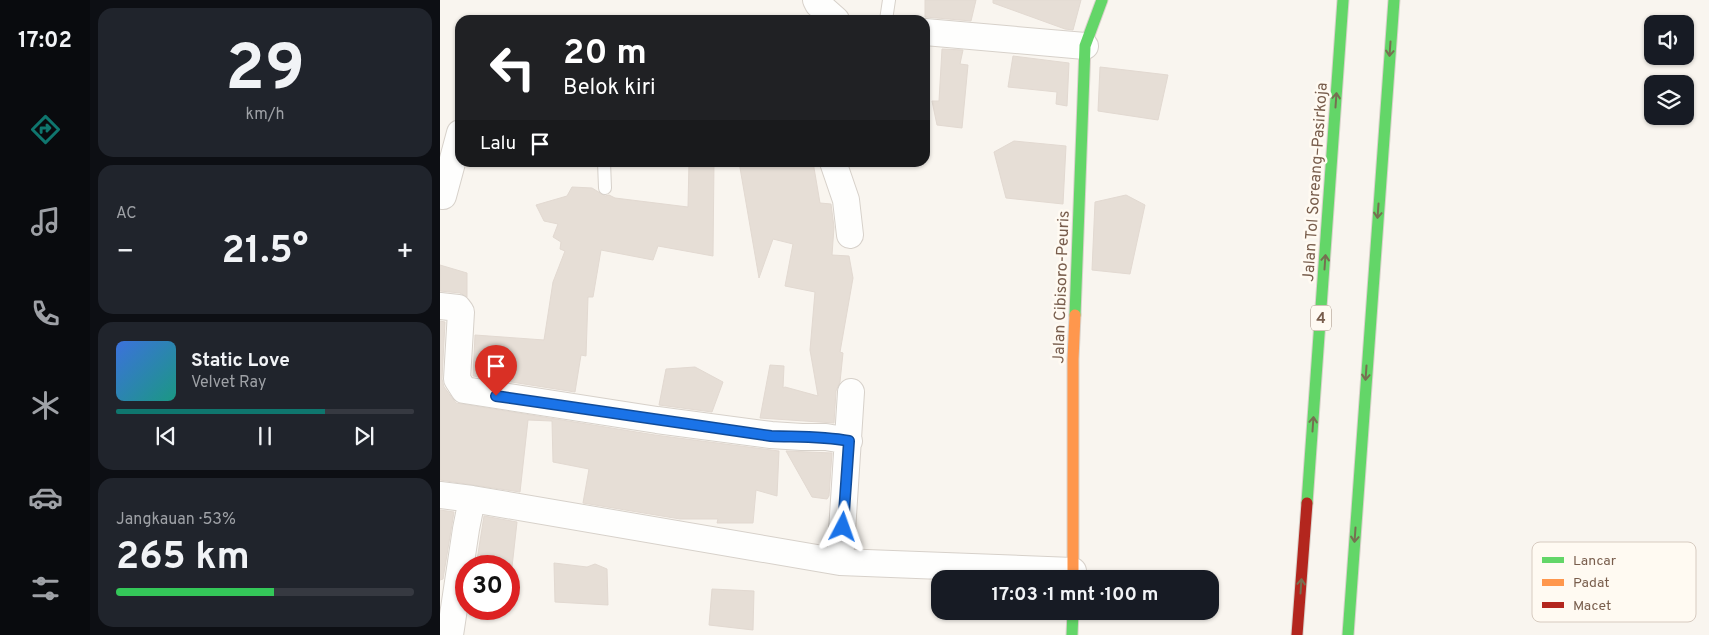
<!DOCTYPE html>
<html lang="id">
<meta charset="utf-8">
<style>
body{margin:0;font-family:Overpass,sans-serif;background:#20242c;color:#f1f3f6;height:100vh;display:flex;flex-direction:column;font-size:19px;white-space:nowrap}
*{box-sizing:border-box;margin:0}
p{font-size:16px;color:#9ea1a6}
.icon{flex:none;width:28px;height:28px;fill:none;stroke:currentColor;stroke-width:2;stroke-linecap:round;stroke-linejoin:round}
.map{position:relative;flex:1;overflow:hidden}
.panel{display:flex;flex-direction:column;gap:8px;padding:8px;background:#0d0f14;width:350px}
.panel>*{flex:none}
.banner{position:absolute;left:15px;top:15px;width:475px;height:152px;border-radius:15px;box-shadow:0 1px 4px #0004;background:#202124;color:#fff;overflow:hidden}
.tools{position:absolute;left:1204px;top:15px;display:grid;gap:10px}
.tools a{display:grid;place-items:center;width:50px;height:50px;border-radius:10px;background:#171b24;box-shadow:0 1px 4px #0004;font-size:25px}
.speed{position:absolute;left:15px;top:555px;display:flex;gap:10px;font-size:25px;font-weight:700;text-align:center}
.speed>*{display:grid;place-content:center;width:65px;height:65px;border-radius:50%;background:#171b24;box-shadow:0 1px 4px #0004;line-height:1}
.speed .limit{border:8px solid #d22;background:#fff;color:#111}
.pin{position:absolute;display:grid;place-items:center;width:42px;height:42px;color:#fff;margin:-51px -21px;border-radius:50% 50% 50% 0;rotate:-45deg;box-shadow:0 0 5px #0007}
.pin .icon{rotate:45deg}
.me{position:absolute;width:55px;margin:-28px;rotate:4deg;stroke-linejoin:round;filter:drop-shadow(0 0 4px #0008)}
.turn{display:flex;align-items:center;gap:18px;height:105px;padding:0 25px;font-size:22px}
.turn .icon{width:65px;height:65px;stroke-width:2.5}
.turn b{display:block;font-size:35px;line-height:42px}
.then{display:flex;align-items:center;height:48px;padding:0 25px;background:#0003;gap:10px;font-size:19px}
.big{font-size:38px;font-weight:700;line-height:1.1}
.panel .card{flex:1;display:flex;flex-direction:column;justify-content:center;gap:8px;min-width:0;padding:0 18px;border-radius:15px;background:#20242c}
.panel .dial{align-items:center;gap:0}
.dial b{font-size:65px;line-height:1}
.song{display:flex;align-items:center;gap:15px}
.cover{width:60px;height:60px;border-radius:8px;background:linear-gradient(135deg,hsl(220 70% 55%),hsl(170 70% 35%))}
.played{height:5px;border-radius:2px;background:linear-gradient(90deg,#0f766e 70%,#363941 70%)}
.keys{display:flex;justify-content:space-around;direction:ltr}
.heat{display:flex;justify-content:space-between;align-items:center;font-size:28px;direction:ltr}
.charge{height:8px;border-radius:4px;background:linear-gradient(90deg,#34c759 53%,#363941 0)}
.trip{position:absolute;left:491px;top:570px;width:288px;height:50px;border-radius:15px;background:#171b24;box-shadow:0 1px 4px #0004;font-weight:700;line-height:50px;text-align:center}
main{display:flex;flex:1;min-height:0}
.menu{display:flex;flex-direction:column;width:90px;justify-content:space-around;align-items:center;background:#090b0e;color:#9ea1a6}
.menu .icon{width:35px;height:35px}
.menu .active{color:#0f766e}
.menu b{font-size:22px;color:#f1f3f6}
.map>svg:first-child{display:block}
.building{fill:#e6ded6;stroke:#e2d9d1}
.lines{fill:none;stroke-linecap:round;stroke-linejoin:round}
.lane-casing{stroke:#d7d1ca;stroke-width:14}
.street-casing{stroke:#d7d1ca;stroke-width:28}
.fast-casing{stroke:#d9d2cb;stroke-width:13}
.slow-casing{stroke:#d9d2cb;stroke-width:13}
.jam-casing{stroke:#d9d2cb;stroke-width:13}
.lane{stroke:#fefefd;stroke-width:12}
.street{stroke:#fefefd;stroke-width:26}
.fast{stroke:#63d668;stroke-width:11}
.slow{stroke:#ff974d;stroke-width:11}
.jam{stroke:#b3261e;stroke-width:11}
.oneway{stroke:#767051}
.route-casing{stroke:#114b97;stroke-width:12}
.route{stroke:#1a73e8;stroke-width:9}
.labels{text-anchor:middle;stroke-width:5;stroke-linejoin:round;paint-order:stroke}
.shield{fill:#fffaf2;stroke:#a18d7e;stroke-width:1}
.shield-label{font-size:15px;font-weight:bold;fill:#795e4d}
.street-label{font-size:16px;fill:#795e4d;stroke:#fffaf2}
.key{fill:#fffaf2;stroke:#d7cbc0;stroke-width:1}
.key-label{font-size:14px;fill:#795e4d}
</style>
<main>
<nav class="menu">
<b>17:02</b>
<svg class="icon active" aria-label="directions" viewBox="0 0 24 24"><path d="M12 3l9 9-9 9-9-9zM9 14v-3h6M13 9l2 2-2 2"/></svg>
<svg class="icon" aria-label="music" viewBox="0 0 24 24"><path d="M9 18V5l10-2v13"/><circle cx="6" cy="18" r="3"/><circle cx="16" cy="16" r="3"/></svg>
<svg class="icon" aria-label="phone" viewBox="0 0 24 24"><path d="M5 4h4l2 5-3 2q2 4 5 5l2-3 5 2v4C11 20 4 13 5 4z"/></svg>
<svg class="icon" aria-label="climate" viewBox="0 0 24 24"><path d="M12 3v18M4 7l16 10M4 17L20 7"/></svg>
<svg class="icon" aria-label="car" viewBox="0 0 24 24"><path d="M5 17H2v-5l4-1 3-4h7l3 4 3 1v5h-3M9 17h6M6 11h13"/><circle cx="7" cy="17" r="2"/><circle cx="17" cy="17" r="2"/></svg>
<svg class="icon" aria-label="filters" viewBox="0 0 24 24"><path d="M4 7h16M4 17h16"/><circle cx="9" cy="7" r="2"/><circle cx="15" cy="17" r="2"/></svg>
</nav>
<section class="panel">
<div class="card dial"><b>29</b><p>km/h</p></div>
<div class="card"><p>AC</p>
<div class="heat"><a>−</a><b class="big">21.5°</b><a>+</a></div>
</div>
<div class="card">
<div class="song"><i class="cover"></i><div><b>Static Love</b><p>Velvet Ray</p></div></div>
<div class="played"></div>
<div class="keys"><svg class="icon" aria-label="previous" viewBox="0 0 24 24"><path d="M18 5L8 12l10 7zM5 5v14"/></svg><svg class="icon" aria-label="pause" viewBox="0 0 24 24"><path d="M8 5v14M16 5v14"/></svg><svg class="icon" aria-label="next" viewBox="0 0 24 24"><path d="M6 5l10 7-10 7zM19 5v14"/></svg></div>
</div>
<div class="card"><p>Jangkauan · 53%</p><b class="big">265 km</b><div class="charge"></div></div>
</section>
<div class="map">
<svg width="1269" height="635" viewBox="0 0 1269 635">
<rect width="100%" height="100%" fill="#f9f5ef"/>
<path class="building" d="M 485,0 L 536,0 L 531,21 L 485,17 Z
M 553,0 L 641,0 L 633,30 L 625,29 L 553,3 Z
M 502,49 L 523,50 L 520,64 L 528,65 L 522,128 L 497,125 L 492,101 L 499,101 Z
M 573,56 L 629,63 L 627,106 L 616,104 L 617,92 L 568,87 Z
M 660,67 L 728,75 L 718,120 L 658,111 Z
M 574,141 L 626,146 L 623,204 L 566,198 L 554,152 Z
M 249,162 L 274,162 L 273,256 L 218,246 L 213,260 L 161,250 L 153,297 L 148,297 L 146,356 L 141,355 L 135,392 L 33,376 L 35,335 L 104,340 L 113,282 L 125,251 L 120,249 L 121,242 L 113,237 L 118,224 L 104,221 L 96,205 L 127,196 L 132,187 L 152,188 L 165,196 L 169,195 L 175,198 L 248,207 Z
M 299,162 L 373,162 L 380,203 L 391,204 L 394,227 L 392,255 L 409,256 L 413,278 L 400,352 L 403,353 L 400,382 L 396,391 L 394,423 L 320,418 L 330,365 L 344,366 L 343,388 L 345,387 L 378,396 L 370,350 L 375,292 L 345,286 L 353,244 L 333,239 L 319,278 Z
M 686,195 L 705,205 L 690,274 L 652,270 L 655,202 Z
M 0,265 L 27,273 L 27,297 L 20,293 L 0,291 Z
M 0,321 L 5,322 L 2,379 L 4,387 L 16,403 L 215,435 L 339,451 L 337,496 L 316,490 L 313,523 L 277,523 L 278,519 L 240,519 L 143,503 L 149,469 L 113,462 L 112,421 L 88,420 L 80,492 L 0,480 Z
M 255,367 L 283,382 L 272,412 L 219,405 L 226,369 Z
M 346,451 L 392,453 L 389,496 L 387,499 L 372,497 Z
M 0,510 L 14,512 L 3,579 L 0,580 Z
M 44,516 L 77,522 L 69,594 L 69,566 L 36,566 Z
M 114,563 L 147,567 L 155,564 L 167,569 L 168,605 L 115,602 Z
M 272,589 L 314,591 L 313,630 L 269,625 Z"/>
<g class="lines">
<g class="lane-casing">
<path id="lane" d="M 446,20 L 449,0
M 164,162 L 165,188"/>
</g>
<g class="street-casing">
<path id="street" d="M 376,0 L 378,4 L 396,20
M 485,32 L 645,46
M 393,162 L 406,200 L 410,235
M 3,196 L 20,133
M 0,306 L 18,308 L 21,312 L 17,379 L 24,390 L 217,420 L 331,435 L 362,437 L 386,437 L 409,441
M 0,495 L 32,499 L 400,562 L 633,571
M 400,562 L 411,392
M 10,635 L 26,529 L 32,499"/>
</g>
<g class="fast-casing">
<path id="fast" d="M 635,315 L 645,46 L 662,0
M 867,503 L 903,0
M 632,635 L 633,611
M 908,635 L 954,0"/>
</g>
<g class="slow-casing">
<path id="slow" d="M 633,579 L 633,359 L 635,315"/>
</g>
<g class="jam-casing">
<path id="jam" d="M 857,635 L 867,503"/>
</g>
<use href="#lane" class="lane"/>
<use href="#street" class="street"/>
<use href="#fast" class="fast"/>
<use href="#slow" class="slow"/>
<use href="#jam" class="jam"/>
</g>
<defs><path id="oneway-shaft" d="M-6 0H5M1.5-3L5.5 0L1.5 3" fill="none" stroke-width="1.6" stroke-linecap="round" stroke-linejoin="round" transform="scale(1.25)"/></defs>
<g class="oneway">
<use href="#oneway-shaft" transform="translate(950 49) rotate(94)"/>
<use href="#oneway-shaft" transform="translate(896 100) rotate(-86)"/>
<use href="#oneway-shaft" transform="translate(938 211) rotate(94)"/>
<use href="#oneway-shaft" transform="translate(885 262) rotate(-86)"/>
<use href="#oneway-shaft" transform="translate(926 373) rotate(94)"/>
<use href="#oneway-shaft" transform="translate(873 424) rotate(-86)"/>
<use href="#oneway-shaft" transform="translate(915 535) rotate(94)"/>
<use href="#oneway-shaft" transform="translate(861 586) rotate(-86)"/>
</g>
<g class="lines">
<g class="route-casing">
<path id="route" d="M 56,396 L 331,436 C 357,437 383,436 409,441 L 403,527"/>
</g>
<use href="#route" class="route"/>
</g>
<g class="labels">
<rect class="shield" x="871" y="305.5" width="20" height="25" rx="4"/>
<g class="shield-label">
<text x="881" y="323">4</text>
</g>
<g class="street-label">
<text transform="translate(874 182) rotate(-86)" y="6">Jalan Tol Soreang–Pasirkoja</text>
<text transform="translate(620 287) rotate(-88)" y="6">Jalan Cibisoro-Peuris</text>
</g>
</g>
<rect x="1092" y="542" width="164" height="80" rx="8" class="key"/>
<rect x="1102" y="557" width="22" height="6" fill="#63d668"/>
<rect x="1102" y="579" width="22" height="7" fill="#ff974d"/>
<rect x="1102" y="602" width="22" height="6" fill="#b3261e"/>
<g class="key-label">
<text x="1133" y="565">Lancar</text>
<text x="1133" y="587">Padat</text>
<text x="1133" y="610">Macet</text>
</g>
</svg>
<div class="tools">
<a><svg class="icon" aria-label="sound" viewBox="0 0 24 24"><path d="M4 9h4l5-4v14l-5-4H4zM17 9q2 3 0 6"/></svg></a>
<a><svg class="icon" aria-label="layers" viewBox="0 0 24 24"><path d="M12 4l9 5-9 5-9-5zM3 14l9 5 9-5"/></svg></a>
</div>
<div class="speed"><div class="limit">30</div></div>
<div class="pin" style="left:56px;top:396px;background:#d93025"><svg class="icon" aria-label="arrive" viewBox="0 0 24 24"><path d="M6 21V4h12l-3 4 3 4H6"/></svg></div>
<svg class="me" style="left:403px;top:527px" viewBox="-20 -20 40 40"><path d="M0-17L14 15 0 8-14 15z" fill="#1a73e8" stroke="#fff" stroke-width="4"/></svg>
<div class="trip">17:03 · 1 mnt · 100 m</div>
<div class="banner">
<div class="turn"><svg class="icon" aria-label="left" viewBox="0 0 24 24"><path d="M17 20v-9H6M10 6l-5 5 5 5"/></svg><div><b>20 m</b>Belok kiri</div></div>
<div class="then">Lalu<svg class="icon" aria-label="arrive" viewBox="0 0 24 24"><path d="M6 21V4h12l-3 4 3 4H6"/></svg></div>
</div>
</div>
</main>
